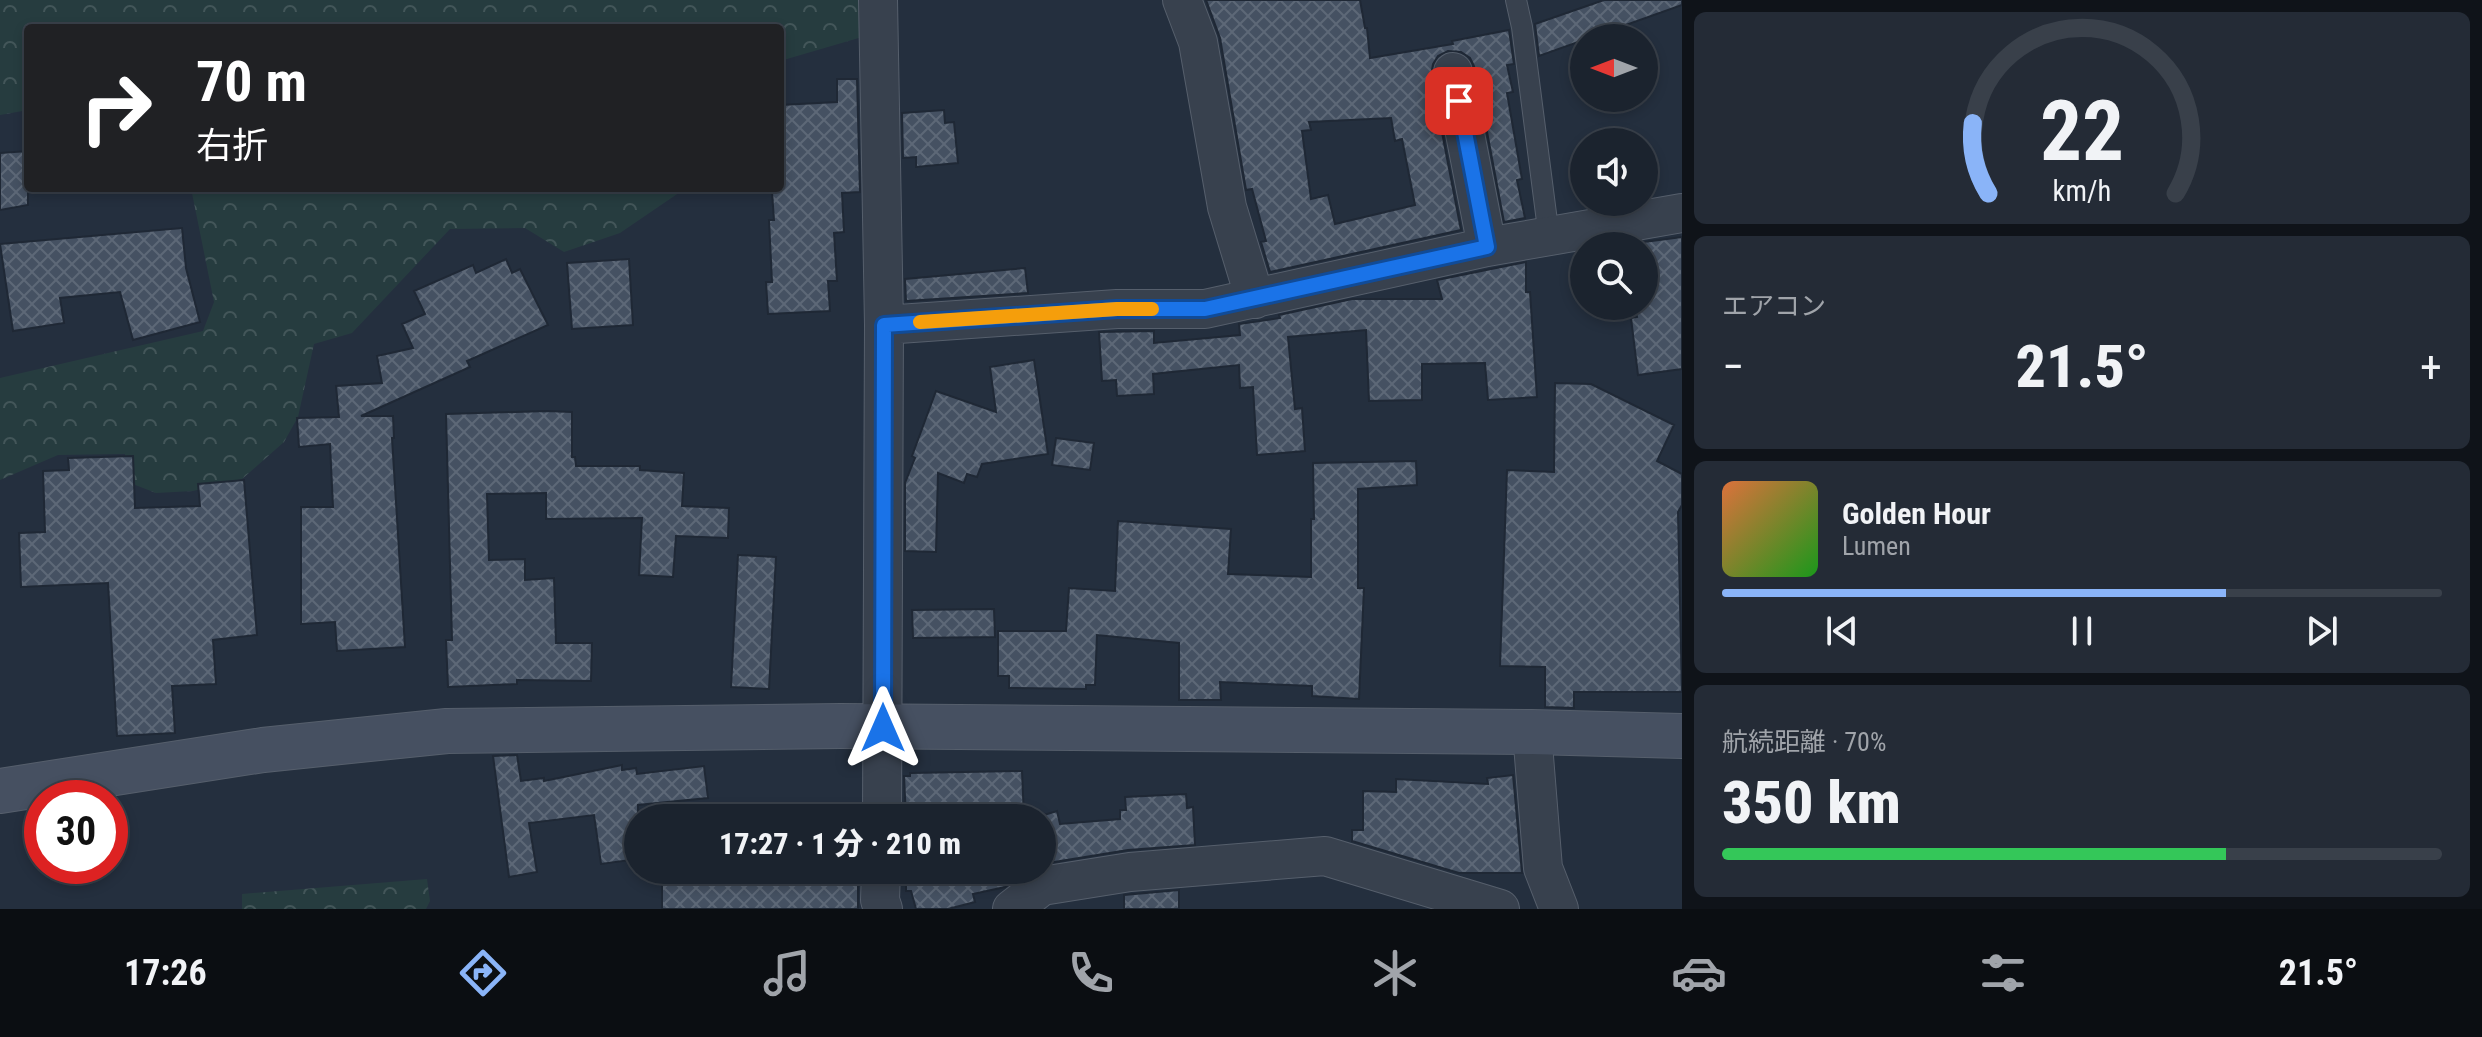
<!DOCTYPE html>
<html lang="ja">
<meta charset="utf-8">
<style>
body{margin:0;font-family:"Roboto Condensed","Noto Sans JP",sans-serif;background:#242b36;color:#f1f3f6;height:100vh;display:flex;flex-direction:column;font-size:30px;white-space:nowrap}
*{box-sizing:border-box;margin:0}
p{font-size:26px;color:#a0a4aa}
.icon{flex:none;width:44px;height:44px;fill:none;stroke:currentColor;stroke-width:2;stroke-linecap:round;stroke-linejoin:round}
.map{position:relative;flex:1;overflow:hidden}
.drawer{display:flex;flex-direction:column;gap:12px;padding:12px;background:#0f1319;width:800px}
.drawer>*{flex:none}
.hud{position:absolute;left:24px;top:24px;width:760px;height:168px;border-radius:8px;box-shadow:0 4px 12px #0003,0 0 0 2px #39404a;background:#202124;color:#fff;overflow:hidden}
.needle{width:52px;rotate:270deg}
.tools{position:absolute;left:1570px;top:24px;display:grid;gap:16px}
.tools a{display:grid;place-items:center;width:88px;height:88px;border-radius:50%;background:#1b232e;box-shadow:0 4px 12px #0003,0 0 0 2px #39404a;font-size:40px}
.speed{position:absolute;left:24px;top:780px;display:flex;gap:16px;font-size:40px;font-weight:700;text-align:center}
.speed>*{display:grid;place-content:center;width:104px;height:104px;border-radius:50%;background:#1b232e;box-shadow:0 4px 12px #0003,0 0 0 2px #39404a;line-height:1}
.speed .limit{border:12px solid #d22;background:#fff;color:#111}
.pin{position:absolute;display:grid;place-items:center;width:68px;height:68px;color:#fff;margin:-34px;border-radius:16px;box-shadow:0 4px 12px #0006}
.me{position:absolute;width:88px;margin:-44px;rotate:0deg;stroke-linejoin:round;filter:drop-shadow(0 0 6px #0008)}
.turn{display:flex;align-items:center;gap:28px;height:168px;padding:0 40px;font-size:36px}
.turn .icon{width:104px;height:104px;stroke-width:2.5}
.turn b{display:block;font-size:56px;line-height:68px}
.big{font-size:60px;font-weight:800;line-height:1.1}
.drawer .card{flex:1;display:flex;flex-direction:column;justify-content:center;gap:12px;min-width:0;padding:0 28px;border-radius:12px;background:#242b36}
.drawer .dial{align-items:center;gap:0}
.dial svg{height:208px;overflow:visible;fill:none;stroke:#39404a;stroke-width:7;stroke-linecap:round;text-anchor:middle}
.dial text{fill:#f1f3f6;stroke:none}
.song{display:flex;align-items:center;gap:24px}
.cover{width:96px;height:96px;border-radius:12px;background:linear-gradient(135deg,hsl(20 70% 55%),hsl(120 70% 35%))}
.played{height:8px;border-radius:4px;background:linear-gradient(90deg,#8ab4f8 70%,#39404a 70%)}
.keys{display:flex;justify-content:space-around;direction:ltr}
.heat{display:flex;justify-content:space-between;align-items:center;font-size:44px;direction:ltr}
.charge{height:12px;border-radius:6px;background:linear-gradient(90deg,#34c759 70%,#39404a 0)}
.trip{position:absolute;left:624px;top:804px;width:432px;height:80px;border-radius:40px;background:#1b232e;box-shadow:0 4px 12px #0003,0 0 0 2px #39404a;font-weight:800;line-height:80px;text-align:center}
.menu{display:flex;height:128px;justify-content:space-around;align-items:center;background:#0b0e12;color:#a0a4aa}
.menu .icon{width:56px;height:56px}
.menu .current{color:#8ab4f8}
.menu b{font-size:36px;color:#f1f3f6}
main{display:flex;flex:1;min-height:0}
.map>svg:first-child{display:block}
.forest{fill:url(#forest-crowns)}
.building{fill:url(#building-cross-hatch);stroke:#1f2835;stroke-width:2;fill-rule:evenodd}
.lines{fill:none;stroke-linecap:round;stroke-linejoin:round}
.lane-casing{stroke:#565f6c;stroke-width:22}
.street-casing{stroke:#565f6c;stroke-width:40}
.secondary-casing{stroke:#565f6c;stroke-width:46}
.lane{stroke:#38414e;stroke-width:20}
.street{stroke:#38414e;stroke-width:38}
.secondary{stroke:#465061;stroke-width:44}
.route-casing{stroke:#114b97;stroke-width:20}
.route{stroke:#1a73e8;stroke-width:14}
.slow{stroke:#f59e0b;stroke-width:14}
</style>
<main>
<div class="map">
<svg width="1682" height="909" viewBox="0 0 1682 909">
<defs>
<pattern id="forest-crowns" width="20" height="18" patternUnits="userSpaceOnUse" patternTransform="scale(2)"><rect width="20" height="18" fill="#263c3f"/><path d="M2 6a3 3 0 1 1 6 0M12 15a3 3 0 1 1 6 0" fill="none" stroke="#435659"/></pattern>
<pattern id="building-cross-hatch" width="8" height="8" patternUnits="userSpaceOnUse" patternTransform="scale(2)"><rect width="8" height="8" fill="#455162"/><path d="M0 0l8 8M0 8l8-8" fill="none" stroke="#5d6877"/></pattern>
</defs>
<rect width="100%" height="100%" fill="#242f3e"/>
<path class="forest" d="M 0,0 L 861,0 L 869,35 L 780,61 L 780,28 L 28,28 L 28,110 L 0,115 Z
M 191,188 L 686,188 L 620,233 L 564,252 L 525,228 L 450,229 L 352,333 L 314,344 L 298,417 L 284,442 L 242,479 L 193,491 L 156,493 L 125,481 L 125,454 L 58,455 L 0,480 L 0,378 L 203,331 L 214,302 Z
M 427,879 L 430,901 L 426,909 L 242,909 L 242,894 Z"/>
<path class="building" d="M 1206,0 L 1360,0 L 1365,28 L 1367,28 L 1370,58 L 1453,44 L 1452,41 L 1509,30 L 1514,64 L 1507,65 L 1513,92 L 1507,93 L 1522,179 L 1517,180 L 1525,218 L 1504,222 L 1475,68 L 1470,58 L 1461,52 L 1448,51 L 1438,56 L 1433,64 L 1431,76 L 1461,230 L 1270,272 L 1261,242 L 1266,241 L 1252,189 L 1246,190 L 1220,38 ZM 1391,118 L 1395,141 L 1402,139 L 1415,205 L 1335,224 L 1328,195 L 1311,199 L 1302,131 L 1311,130 L 1309,122 Z
M 1604,0 L 1682,0 L 1682,5 L 1539,56 L 1535,24 Z
M 837,79 L 857,79 L 860,192 L 842,193 L 844,232 L 834,233 L 837,281 L 828,281 L 830,311 L 768,314 L 766,282 L 772,282 L 769,220 L 774,220 L 772,192 L 780,191 L 780,105 L 837,102 Z
M 944,110 L 945,123 L 954,122 L 958,163 L 916,167 L 916,157 L 903,158 L 902,113 Z
M 28,151 L 28,205 L 0,210 L 0,153 Z
M 182,228 L 186,268 L 200,322 L 133,340 L 120,292 L 60,298 L 64,323 L 13,331 L 0,244 Z
M 1682,237 L 1682,369 L 1638,375 L 1631,318 L 1637,317 L 1635,306 L 1644,306 L 1644,242 Z
M 506,259 L 512,273 L 520,269 L 548,325 L 467,361 L 470,367 L 361,416 L 393,416 L 394,438 L 392,438 L 405,647 L 337,651 L 335,622 L 301,624 L 301,507 L 333,507 L 330,444 L 299,447 L 297,418 L 339,417 L 336,386 L 382,383 L 377,356 L 413,348 L 402,324 L 425,314 L 414,291 L 473,265 L 476,273 Z
M 629,259 L 633,325 L 572,329 L 567,263 Z
M 1526,262 L 1526,292 L 1530,292 L 1537,397 L 1488,400 L 1485,363 L 1422,364 L 1422,400 L 1369,401 L 1366,330 L 1288,337 L 1295,409 L 1302,408 L 1305,451 L 1257,455 L 1253,387 L 1240,388 L 1239,365 L 1153,374 L 1154,394 L 1117,396 L 1116,380 L 1102,381 L 1099,332 L 1154,331 L 1154,343 L 1240,335 L 1239,324 L 1280,318 L 1279,315 L 1352,299 L 1442,299 L 1437,280 Z
M 1025,268 L 1028,293 L 906,301 L 905,279 Z
M 1034,360 L 1048,454 L 982,464 L 977,477 L 967,474 L 964,483 L 938,473 L 936,552 L 905,551 L 905,483 L 915,458 L 912,456 L 936,391 L 996,412 L 990,367 Z
M 1555,383 L 1591,384 L 1674,425 L 1657,461 L 1682,474 L 1682,505 L 1678,512 L 1682,692 L 1574,692 L 1574,708 L 1545,707 L 1545,667 L 1500,666 L 1507,470 L 1554,472 Z
M 547,411 L 572,412 L 572,457 L 575,457 L 576,466 L 640,466 L 640,470 L 684,473 L 682,506 L 729,508 L 728,538 L 676,536 L 673,577 L 639,575 L 642,518 L 546,519 L 546,493 L 487,494 L 489,560 L 525,559 L 525,580 L 554,578 L 556,643 L 592,643 L 591,681 L 517,680 L 517,684 L 448,687 L 446,640 L 452,640 L 446,414 Z
M 1056,438 L 1094,443 L 1090,470 L 1052,465 Z
M 133,456 L 135,508 L 200,506 L 198,484 L 244,480 L 257,635 L 213,640 L 216,684 L 172,686 L 175,733 L 117,736 L 108,583 L 21,587 L 19,533 L 45,532 L 43,471 L 69,470 L 68,458 Z
M 1416,461 L 1417,485 L 1358,489 L 1358,588 L 1364,588 L 1359,699 L 1312,696 L 1312,686 L 1220,682 L 1221,700 L 1179,700 L 1179,643 L 1097,635 L 1095,685 L 1086,685 L 1086,689 L 1009,688 L 1009,676 L 998,676 L 998,631 L 1066,631 L 1069,588 L 1115,591 L 1118,521 L 1231,529 L 1228,574 L 1311,577 L 1311,519 L 1314,519 L 1313,463 Z
M 738,555 L 776,557 L 769,689 L 731,687 Z
M 994,609 L 995,637 L 913,638 L 912,610 Z
M 517,755 L 521,781 L 544,778 L 544,781 L 622,765 L 622,770 L 636,768 L 637,774 L 704,766 L 708,798 L 638,805 L 638,859 L 601,864 L 594,815 L 529,823 L 537,872 L 509,877 L 493,756 Z
M 1022,771 L 1024,818 L 906,818 L 904,776 L 910,776 L 910,773 Z
M 1513,775 L 1522,873 L 1459,873 L 1352,841 L 1352,830 L 1363,830 L 1363,791 L 1396,792 L 1396,779 L 1488,784 L 1487,778 Z
M 1186,794 L 1187,808 L 1193,807 L 1195,845 L 1128,850 L 1042,864 L 1042,818 L 1034,818 L 1057,811 L 1060,824 L 1120,819 L 1120,810 L 1126,810 L 1125,797 Z
M 662,870 L 858,870 L 858,909 L 662,909 Z
M 906,870 L 1027,870 L 1005,887 L 973,894 L 975,902 L 948,909 L 916,909 L 911,891 L 906,891 Z
M 1179,890 L 1179,909 L 1124,909 L 1124,895 Z"/>
<g class="lines">
<g class="lane-casing">
<path id="lane" d="M 1516,0 L 1522,27 L 1549,237"/>
</g>
<g class="street-casing">
<path id="street" d="M 878,0 L 884,325 L 882,818
M 1182,0 L 1198,42 L 1227,207 L 1255,299
M 1453,72 L 1487,247
M 884,325 L 1117,309 L 1205,309 L 1487,247 L 1682,213
M 1532,732 L 1543,868 L 1559,909
M 881,870 L 880,900 L 883,909
M 1012,909 L 1042,886 L 1130,872 L 1325,856 L 1500,909"/>
</g>
<g class="secondary-casing">
<path id="secondary" d="M 0,791 L 263,750 L 447,731 L 841,726 L 1532,732 L 1682,736"/>
</g>
<use href="#lane" class="lane"/>
<use href="#street" class="street"/>
<use href="#secondary" class="secondary"/>
</g>
<g class="lines">
<g class="route-casing">
<path id="route" d="M 883,728 L 884,325 L 1117,309 L 1205,309 L 1487,247 L 1459,101"/>
</g>
<use href="#route" class="route"/>
<path class="slow" d="M 920,322 L 1117,309 L 1152,309"/>
</g>
</svg>
<div class="tools">
<a><svg class="needle" viewBox="-14 -14 28 28"><path d="M0-13l5 13h-10z" fill="#e53935"/><path d="M0 13l5-13h-10z" fill="#a0a4aa"/></svg></a>
<a><svg class="icon" aria-label="sound" viewBox="0 0 24 24"><path d="M4 9h4l5-4v14l-5-4H4zM17 9q2 3 0 6"/></svg></a>
<a><svg class="icon" aria-label="search" viewBox="0 0 24 24"><circle cx="10" cy="10" r="6"/><path d="M15 15l6 6"/></svg></a>
</div>
<div class="speed"><div class="limit">30</div></div>
<div class="pin" style="left:1459px;top:101px;background:#d93025"><svg class="icon" aria-label="arrive" viewBox="0 0 24 24"><path d="M6 21V4h12l-3 4 3 4H6"/></svg></div>
<svg class="me" style="left:883px;top:728px" viewBox="-20 -20 40 40"><path d="M0-17L14 15 0 8-14 15z" fill="#1a73e8" stroke="#fff" stroke-width="4"/></svg>
<div class="trip">17:27 · 1 分 · 210 m</div>
<div class="hud">
<div class="turn"><svg class="icon" aria-label="right" viewBox="0 0 24 24"><path d="M7 20v-9h11M14 6l5 5-5 5"/></svg><div><b>70 m</b>右折</div></div>
</div>
</div>
<section class="drawer">
<div class="card dial"><svg viewBox="0 0 100 80">
<path d="M14 69A42 42 0 1 1 86 69"/>
<path d="M14 69A42 42 0 0 1 8 42" stroke="#8ab4f8"/>
<text x="50" y="56" font-size="32" font-weight="700">22</text>
<text x="50" y="72" font-size="11">km/h</text>
</svg></div>
<div class="card"><p>エアコン</p>
<div class="heat"><a>−</a><b class="big">21.5°</b><a>+</a></div>
</div>
<div class="card">
<div class="song"><i class="cover"></i><div><b>Golden Hour</b><p>Lumen</p></div></div>
<div class="played"></div>
<div class="keys"><svg class="icon" aria-label="previous" viewBox="0 0 24 24"><path d="M18 5L8 12l10 7zM5 5v14"/></svg><svg class="icon" aria-label="pause" viewBox="0 0 24 24"><path d="M8 5v14M16 5v14"/></svg><svg class="icon" aria-label="next" viewBox="0 0 24 24"><path d="M6 5l10 7-10 7zM19 5v14"/></svg></div>
</div>
<div class="card"><p>航続距離 · 70%</p><b class="big">350 km</b><div class="charge"></div></div>
</section>
</main>
<nav class="menu">
<b>17:26</b>
<svg class="icon current" aria-label="directions" viewBox="0 0 24 24"><path d="M12 3l9 9-9 9-9-9zM9 14v-3h6M13 9l2 2-2 2"/></svg>
<svg class="icon" aria-label="music" viewBox="0 0 24 24"><path d="M9 18V5l10-2v13"/><circle cx="6" cy="18" r="3"/><circle cx="16" cy="16" r="3"/></svg>
<svg class="icon" aria-label="phone" viewBox="0 0 24 24"><path d="M5 4h4l2 5-3 2q2 4 5 5l2-3 5 2v4C11 20 4 13 5 4z"/></svg>
<svg class="icon" aria-label="climate" viewBox="0 0 24 24"><path d="M12 3v18M4 7l16 10M4 17L20 7"/></svg>
<svg class="icon" aria-label="car" viewBox="0 0 24 24"><path d="M5 17H2v-5l4-1 3-4h7l3 4 3 1v5h-3M9 17h6M6 11h13"/><circle cx="7" cy="17" r="2"/><circle cx="17" cy="17" r="2"/></svg>
<svg class="icon" aria-label="filters" viewBox="0 0 24 24"><path d="M4 7h16M4 17h16"/><circle cx="9" cy="7" r="2"/><circle cx="15" cy="17" r="2"/></svg>
<b>21.5°</b>
</nav>
